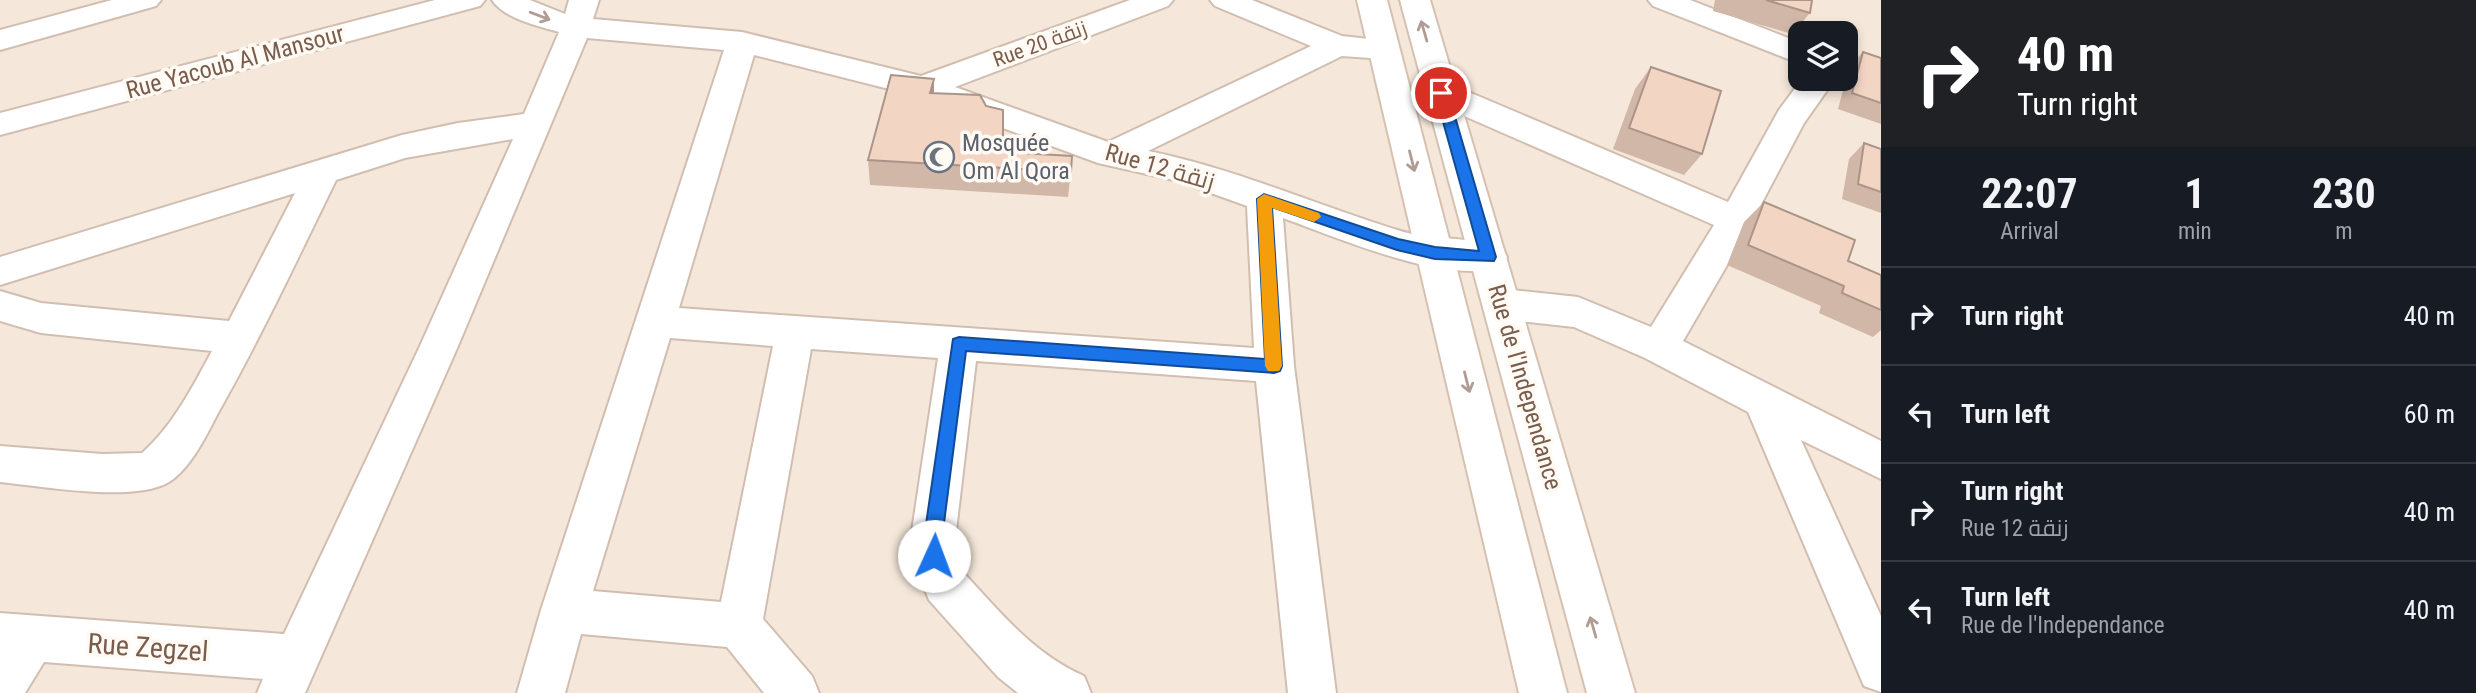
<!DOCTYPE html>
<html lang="en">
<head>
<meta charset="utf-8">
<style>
	body { margin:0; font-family:"Roboto Condensed",Cairo,sans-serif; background:#242831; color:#f1f3f6; height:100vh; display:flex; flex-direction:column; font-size:26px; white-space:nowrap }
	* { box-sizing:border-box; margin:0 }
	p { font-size:23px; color:#9ea1a6 }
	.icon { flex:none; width:38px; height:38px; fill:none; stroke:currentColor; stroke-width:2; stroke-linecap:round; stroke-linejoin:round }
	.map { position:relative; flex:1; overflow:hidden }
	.panel { display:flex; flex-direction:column; background:#171b24; width:595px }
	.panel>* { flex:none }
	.hud { background:#202124; color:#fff; overflow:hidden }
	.buttons { position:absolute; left:1788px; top:21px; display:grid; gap:14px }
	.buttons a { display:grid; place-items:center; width:70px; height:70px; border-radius:14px; background:#171b24; box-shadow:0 4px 10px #0003; font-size:35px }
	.pin { position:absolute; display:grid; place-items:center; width:60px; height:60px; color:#fff; margin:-30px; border:4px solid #fff; border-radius:50%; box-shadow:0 2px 7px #0007 }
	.me { position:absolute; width:77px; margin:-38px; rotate:2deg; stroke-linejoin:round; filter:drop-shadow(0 0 5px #0008) }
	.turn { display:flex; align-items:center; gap:24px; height:147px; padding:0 21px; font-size:32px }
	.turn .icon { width:91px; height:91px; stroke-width:2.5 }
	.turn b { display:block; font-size:49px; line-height:60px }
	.eta { display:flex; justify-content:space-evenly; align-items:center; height:119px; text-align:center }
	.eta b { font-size:42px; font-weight:700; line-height:49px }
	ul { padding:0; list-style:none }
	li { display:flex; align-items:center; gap:21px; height:98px; padding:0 21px; border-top:2px solid #363941 }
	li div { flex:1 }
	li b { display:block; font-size:26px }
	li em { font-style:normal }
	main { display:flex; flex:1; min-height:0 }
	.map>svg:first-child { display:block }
	.residential { fill:#f5e8da; fill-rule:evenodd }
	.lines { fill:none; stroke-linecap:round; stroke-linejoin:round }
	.minor-casing { stroke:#d1beb0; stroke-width:4 }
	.tertiary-casing { stroke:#d1beb0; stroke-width:4 }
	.secondary-casing { stroke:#d6c0b0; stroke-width:4 }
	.minor { fill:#fff; fill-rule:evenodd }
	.tertiary { fill:#fff; fill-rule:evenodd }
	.secondary { fill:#fff; fill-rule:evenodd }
	.wall { fill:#d1b7a8 }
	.shaded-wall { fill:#aa9588 }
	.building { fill:#f3d5c3; stroke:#aa9588; stroke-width:2 }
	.oneway { stroke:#af9d94 }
	.route { fill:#1a73e8; stroke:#114b97; stroke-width:2 }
	.slow { fill:#f59e0b }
	.labels { text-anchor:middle; stroke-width:7; stroke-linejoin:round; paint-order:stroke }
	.far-street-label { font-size:21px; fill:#7a5c4d; stroke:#fffaf3 }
	.street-label { font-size:24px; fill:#7a5c4d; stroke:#fffaf3 }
	.worship-label { font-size:24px; fill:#5b616d; stroke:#fffaf3; text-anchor:start }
	.near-street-label { font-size:28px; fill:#7a5c4d; stroke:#fffaf3 }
</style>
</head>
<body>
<main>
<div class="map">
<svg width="1881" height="693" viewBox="0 0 1881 693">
	<rect width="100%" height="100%" fill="#fdf6ec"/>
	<path class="residential" d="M0 0H1881V693H0ZM1801 33H1846V79H1801Z"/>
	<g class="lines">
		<g class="minor-casing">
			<g id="minor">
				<path d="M112 0H161L156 6 0 50V30Z"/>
				<path d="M492 0H530L565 14 569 0H599L593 19 742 32 921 76 1130 0H1173L1168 6 955 87 1108 142 1311 46 1215 6 1210 0H1252L1342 36 1395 42 1399 49 1395 56 1384 59 1342 56 1148 151C1233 168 1314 204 1397 230 1431 241 1468 236 1502 247L1507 257 1502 267C1445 285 1339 238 1283 218L1294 366 1336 693H1288L1256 381 976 361 956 531V556L962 571C999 611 1033 654 1084 676L1091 693H1018L998 677 929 600 912 556V531L938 358 811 349 763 619 812 676 819 693H764L727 647 581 634 565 693H517L541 610 724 50 587 38 458 346 305 693H257L263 679 44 662 25 693H0V613L284 634 420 346 513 139 405 158 336 180C298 258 261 337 218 413 206 436 191 468 169 482 134 503 41 486 0 482V446L102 454 142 453C173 426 193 386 212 351L41 333 0 321V291L41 303 229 321 295 193 0 285V257L402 135 458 123 524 114 559 32C538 26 505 19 492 0ZM754 55 913 95 1098 163 1178 181 1247 206 1254 348 679 308ZM670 338 773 346 721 602 593 591Z"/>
				<path d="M1648 0H1690L1801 43V64L1653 6Z"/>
				<path d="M1802 79H1835L1804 123 1748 229 1683 341 1881 441V479L1801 440 1881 616V692L1864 686 1748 412 1645 358 1574 327 1502 319 1489 315 1483 304 1489 293 1502 289 1578 297 1651 327 1714 225 1430 101 1425 93 1430 85 1441 82 1452 85 1728 202 1779 110Z"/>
			</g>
		</g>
		<g class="tertiary-casing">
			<path id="tertiary" d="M435 0H485L480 6 0 135V113Z"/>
		</g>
		<g class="secondary-casing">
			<g id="secondary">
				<path d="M1357 0H1387L1567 693H1519Z"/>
				<path d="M1400 0H1430L1635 693H1587Z"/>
			</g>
		</g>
		<use href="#minor" class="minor"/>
		<use href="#tertiary" class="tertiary"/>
		<use href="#secondary" class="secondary"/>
	</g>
	<g class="wall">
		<path d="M1715 0H1812L1810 13 1792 34 1713 11Z"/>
		<path d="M1863 52 1881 58V124L1838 109 1849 67Z"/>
		<path d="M1651 67 1702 154 1684 175 1613 149 1635 89Z"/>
		<path d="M934 79V93L1003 152 1071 172 1068 197 870 185 868 160Z"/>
		<path d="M1864 143 1881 149V213L1842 199 1849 159Z"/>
		<path d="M1764 202 1848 261 1881 275V330L1873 337 1819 313 1821 306 1727 265 1744 222Z"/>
	</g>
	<path class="shaded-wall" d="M934 79V105L930 93Z"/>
	<g class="building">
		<path d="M1766 0H1812L1810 13Z"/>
		<path d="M1863 52 1881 58V103L1852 93Z"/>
		<path d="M1651 67 1721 91 1702 154 1629 128Z"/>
		<path d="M891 75 934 79 930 93 980 95 986 106 1003 110V152L1072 156 1071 172 868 160Z"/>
		<path d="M1864 143 1881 149V192L1858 184Z"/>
		<path d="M1764 202 1855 240 1848 261 1881 275V310L1842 293 1844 286 1748 245Z"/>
	</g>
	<defs><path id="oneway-shaft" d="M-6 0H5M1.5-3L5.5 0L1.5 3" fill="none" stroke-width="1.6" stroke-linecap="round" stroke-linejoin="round" transform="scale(1.75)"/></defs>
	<g class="oneway">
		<use href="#oneway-shaft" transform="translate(540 16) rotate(21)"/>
		<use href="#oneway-shaft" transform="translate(1424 31) rotate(-106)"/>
		<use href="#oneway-shaft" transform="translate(1412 161) rotate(76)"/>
		<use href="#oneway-shaft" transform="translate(1467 382) rotate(76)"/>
		<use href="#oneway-shaft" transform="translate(1593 627) rotate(-106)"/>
	</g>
	<path class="route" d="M1441 89 1448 93 1496 257 1494 261 1435 259 1397 250 1272 207 1282 366 1280 371 1274 373 966 351 943 531V556L941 562 934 564 928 562 925 556V531L953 339 959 337 1265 359 1257 199 1264 194 1398 239 1435 247 1479 251 1435 93Z"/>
	<path class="slow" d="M1264 194 1319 213 1321 217 1314 222 1272 208 1282 366 1279 371H1268L1265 366 1257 199Z"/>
	<defs>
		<g id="mosque-ring" transform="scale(1.575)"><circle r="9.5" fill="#fffaf3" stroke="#6b7280" stroke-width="1.5"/><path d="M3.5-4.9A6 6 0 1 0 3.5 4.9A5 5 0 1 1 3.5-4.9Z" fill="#6b7280"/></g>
	</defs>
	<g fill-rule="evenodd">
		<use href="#mosque-ring" x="939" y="157"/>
	</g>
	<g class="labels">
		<g class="far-street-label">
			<text transform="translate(1040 44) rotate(-20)" y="7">Rue 20 زنقة</text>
		</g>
		<g class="street-label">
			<text transform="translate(235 62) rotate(-15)" y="8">Rue Yacoub Al Mansour</text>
			<text transform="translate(1160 167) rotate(16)" y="8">Rue 12 زنقة</text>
			<text transform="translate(1525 387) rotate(74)" y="8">Rue de l'Independance</text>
		</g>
		<g class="worship-label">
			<text x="962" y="151">Mosquée<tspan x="962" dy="28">Om Al Qora</tspan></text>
		</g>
		<g class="near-street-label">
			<text transform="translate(148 647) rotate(4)" y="10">Rue Zegzel</text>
		</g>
	</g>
</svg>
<div class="buttons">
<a><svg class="icon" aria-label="layers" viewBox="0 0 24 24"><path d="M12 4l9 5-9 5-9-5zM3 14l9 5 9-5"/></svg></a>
</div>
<div class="pin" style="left:1441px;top:93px;background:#d93025"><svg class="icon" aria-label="arrive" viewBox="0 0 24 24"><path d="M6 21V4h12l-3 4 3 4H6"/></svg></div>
<svg class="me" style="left:934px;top:556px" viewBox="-20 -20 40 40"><circle r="19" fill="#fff"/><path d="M0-13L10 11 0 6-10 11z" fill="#1a73e8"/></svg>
</div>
<section class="panel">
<div class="hud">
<div class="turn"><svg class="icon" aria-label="right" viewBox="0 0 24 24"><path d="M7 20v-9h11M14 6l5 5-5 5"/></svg><div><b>40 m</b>Turn right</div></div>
</div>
<div class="eta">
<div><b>22:07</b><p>Arrival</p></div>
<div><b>1</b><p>min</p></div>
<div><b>230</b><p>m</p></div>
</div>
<ul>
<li><svg class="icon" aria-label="right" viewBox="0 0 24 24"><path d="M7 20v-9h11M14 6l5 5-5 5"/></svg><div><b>Turn right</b></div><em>40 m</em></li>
<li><svg class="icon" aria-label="left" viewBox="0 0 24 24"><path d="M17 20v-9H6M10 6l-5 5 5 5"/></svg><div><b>Turn left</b></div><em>60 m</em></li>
<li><svg class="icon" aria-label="right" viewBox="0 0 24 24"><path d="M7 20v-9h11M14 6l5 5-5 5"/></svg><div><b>Turn right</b><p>Rue 12 زنقة</p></div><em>40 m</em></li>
<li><svg class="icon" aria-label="left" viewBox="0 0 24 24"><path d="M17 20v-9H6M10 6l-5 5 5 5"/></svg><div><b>Turn left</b><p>Rue de l'Independance</p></div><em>40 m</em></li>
</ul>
</section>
</main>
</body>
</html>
